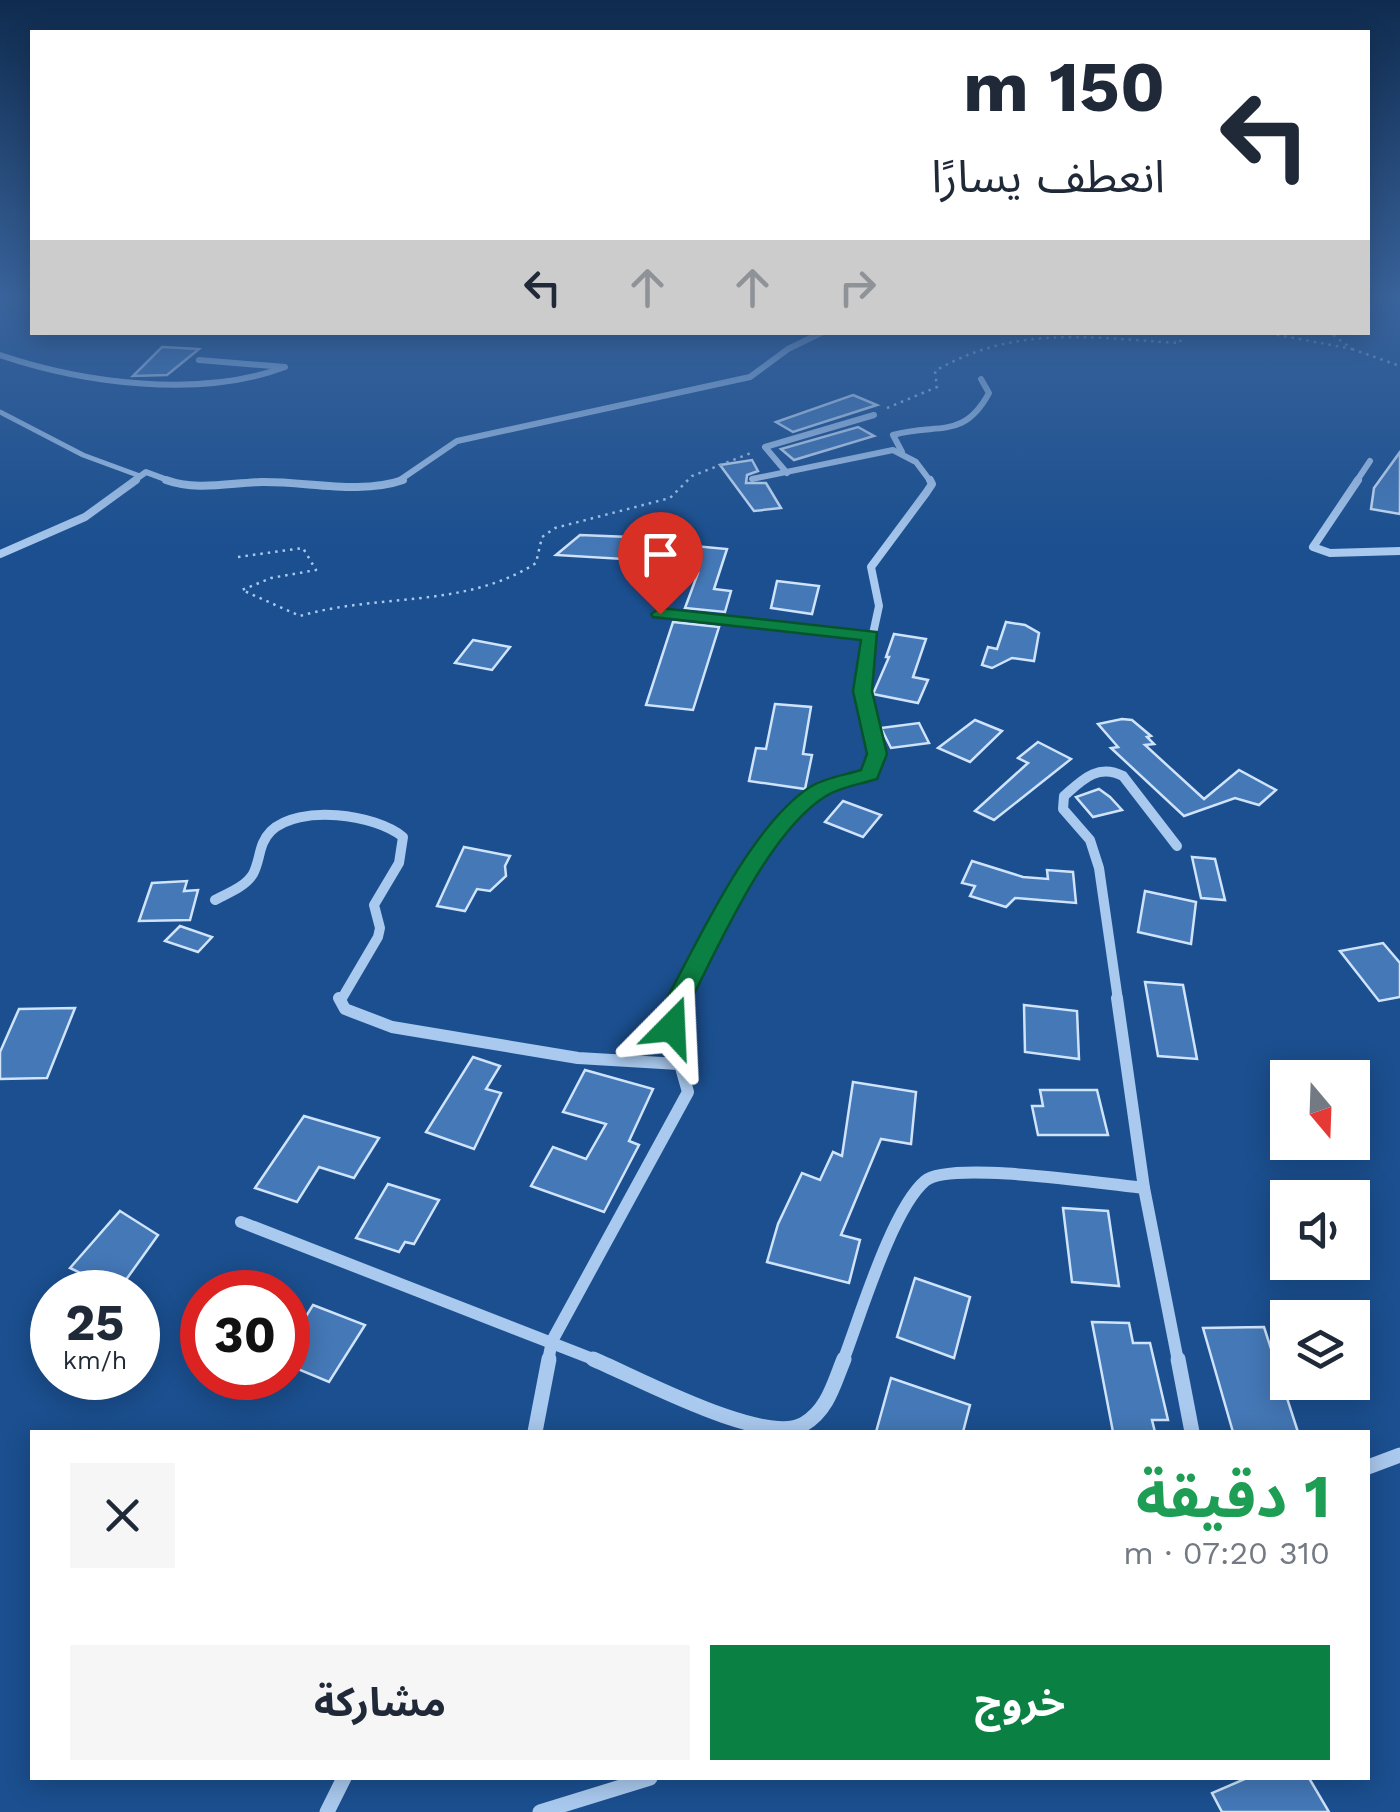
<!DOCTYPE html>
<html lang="ar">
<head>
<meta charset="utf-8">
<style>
	body { margin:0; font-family:"Work Sans","Noto Sans Arabic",sans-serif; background:#f6f6f7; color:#1f2937; direction:rtl; height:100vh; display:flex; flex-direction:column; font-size:38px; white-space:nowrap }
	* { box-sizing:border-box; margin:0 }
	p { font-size:32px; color:#747a83 }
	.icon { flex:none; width:55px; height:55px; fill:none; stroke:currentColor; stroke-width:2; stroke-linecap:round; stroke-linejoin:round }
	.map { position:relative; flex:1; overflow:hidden; direction:ltr }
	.side { position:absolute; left:30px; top:1430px; width:1340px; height:350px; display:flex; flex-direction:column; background:#fff; border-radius:0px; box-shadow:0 5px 25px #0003; direction:rtl }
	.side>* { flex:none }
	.top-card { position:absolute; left:30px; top:30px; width:1340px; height:305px; border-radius:0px; box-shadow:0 5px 25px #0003; direction:rtl; background:#fff; color:#1f2937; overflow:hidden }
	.needle { width:65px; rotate:161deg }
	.buttons { position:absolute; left:1270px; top:1060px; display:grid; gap:20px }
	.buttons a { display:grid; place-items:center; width:100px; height:100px; border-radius:0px; background:#fff; box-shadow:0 5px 25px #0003; font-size:50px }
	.speed { position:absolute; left:30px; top:1270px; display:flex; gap:20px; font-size:50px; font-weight:700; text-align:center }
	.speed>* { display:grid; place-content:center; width:130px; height:130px; border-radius:50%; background:#fff; box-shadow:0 5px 25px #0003; line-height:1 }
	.speed small { font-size:25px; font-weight:400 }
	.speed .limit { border:15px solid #d22; background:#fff; color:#111 }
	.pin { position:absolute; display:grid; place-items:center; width:85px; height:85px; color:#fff; margin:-102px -42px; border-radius:50% 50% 50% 0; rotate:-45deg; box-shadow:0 0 10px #0007 }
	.pin .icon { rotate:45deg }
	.me { position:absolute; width:110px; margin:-55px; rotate:21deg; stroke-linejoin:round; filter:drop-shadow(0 0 8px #0008) }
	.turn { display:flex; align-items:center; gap:35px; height:210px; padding:0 40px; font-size:45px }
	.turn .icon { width:130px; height:130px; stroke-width:2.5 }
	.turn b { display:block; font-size:70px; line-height:85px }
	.lanes { display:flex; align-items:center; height:95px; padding:0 40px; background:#0003; justify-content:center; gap:50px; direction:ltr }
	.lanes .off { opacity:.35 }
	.round { display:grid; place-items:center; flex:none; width:105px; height:105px; border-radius:0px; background:#f6f6f7 }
	.headline { display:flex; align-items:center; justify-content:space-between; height:170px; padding:0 40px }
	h1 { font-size:60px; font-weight:700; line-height:75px; color:#1e9e55 }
	.primary-button { display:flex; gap:20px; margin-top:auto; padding:20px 40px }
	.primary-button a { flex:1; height:115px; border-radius:0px; background:#0b8043; color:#fff; font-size:40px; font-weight:700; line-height:115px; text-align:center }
	.primary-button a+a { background:#f6f6f7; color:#1f2937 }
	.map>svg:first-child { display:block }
	.building { fill:#4478b7; stroke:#cfe3fa; stroke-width:2.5 }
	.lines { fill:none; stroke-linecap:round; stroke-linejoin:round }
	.path { stroke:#a9c9ee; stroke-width:2.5; stroke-dasharray:2.5 5; stroke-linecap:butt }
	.lane { stroke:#a9c9ee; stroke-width:5 }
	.street-far4 { stroke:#a9c9ee; stroke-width:6 }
	.street-far3 { stroke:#a9c9ee; stroke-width:8 }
	.street-far2 { stroke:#a9c9ee; stroke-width:10 }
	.street-far1 { stroke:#a9c9ee; stroke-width:12 }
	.street { stroke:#a9c9ee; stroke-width:15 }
	.route { fill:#0b8043; stroke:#07532c; stroke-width:2.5 }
</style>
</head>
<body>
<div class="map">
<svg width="1400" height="1812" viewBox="0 0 1400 1812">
	<rect width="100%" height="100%" fill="#1b4f8f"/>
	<g class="building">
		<path d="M162 347 199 349 167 375 133 376Z"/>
		<path d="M853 395 877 405 793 432 776 422Z"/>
		<path d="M858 427 874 436 794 460 781 449Z"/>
		<path d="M1400 452V514L1371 509 1374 488Z"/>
		<path d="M752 460 758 471 747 475 746 483H766L781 508 754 511 720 465Z"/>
		<path d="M580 535 629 537 623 559 556 555Z"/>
		<path d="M694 546 727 549 714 589 731 591 725 612 685 608 698 573 684 572Z"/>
		<path d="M777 581 819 586 812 614 771 608Z"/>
		<path d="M673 622 719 627 693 710 646 705Z"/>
		<path d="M1006 622 1025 625 1039 633 1034 661 1012 658 992 668 982 665 988 647 997 649Z"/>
		<path d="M894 634 926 639 913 677 928 680 918 703 873 694 889 657H886Z"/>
		<path d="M473 640 510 647 492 670 455 663Z"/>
		<path d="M775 704 811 707 803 754 812 755 805 789 749 781 756 748 766 749Z"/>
		<path d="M1122 719 1132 720 1151 736 1147 737 1154 744 1145 745 1204 799 1239 770 1276 790 1259 805 1235 798 1184 816 1111 748 1118 747 1098 724Z"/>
		<path d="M975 720 1002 731 970 762 938 748Z"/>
		<path d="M919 723 929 743 891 748 881 728Z"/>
		<path d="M1038 742 1071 759 994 820 975 811 1028 763 1018 758Z"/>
		<path d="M1099 789 1110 797 1122 810 1093 817 1076 797Z"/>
		<path d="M843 801 881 815 863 837 825 822Z"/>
		<path d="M464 847 510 856 505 866 506 876 490 891 477 889 465 911 437 906Z"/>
		<path d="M1192 857 1215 859 1225 900 1201 898Z"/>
		<path d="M972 861 1023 877 1048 879 1047 870 1073 872 1076 903 1015 898 1006 907 970 896 975 886 962 883Z"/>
		<path d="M187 881 184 891 198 890 190 920 139 921 152 883Z"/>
		<path d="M1145 891 1196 902 1191 944 1138 932Z"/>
		<path d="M180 926 212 937 198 952 165 941Z"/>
		<path d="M1383 943 1400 963V997L1379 1001 1340 951Z"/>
		<path d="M1145 982 1183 985 1197 1059 1158 1056Z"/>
		<path d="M1024 1005 1077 1011 1079 1059 1025 1052Z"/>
		<path d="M75 1008 47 1078 0 1079V1052L19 1009Z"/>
		<path d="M473 1057 500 1066 486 1089 501 1093 474 1149 426 1132Z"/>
		<path d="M585 1070 653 1089 629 1141 639 1145 604 1212 531 1186 553 1147 586 1159 606 1124 563 1112Z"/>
		<path d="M853 1082 916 1092 911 1144 881 1139 841 1235 860 1240 849 1283 767 1262 778 1224 802 1173 820 1180 833 1152 842 1156Z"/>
		<path d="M1040 1090H1097L1108 1135H1038L1032 1106H1043Z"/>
		<path d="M304 1116 379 1138 354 1178 319 1167 297 1202 255 1188Z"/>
		<path d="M388 1184 439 1200 414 1244 405 1242 399 1252 356 1238Z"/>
		<path d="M1063 1208 1108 1211 1119 1286 1072 1282Z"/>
		<path d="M120 1211 158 1235 118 1291 70 1268Z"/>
		<path d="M915 1278 970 1297 954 1358 897 1337Z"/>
		<path d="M313 1305 365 1325 329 1382 288 1365V1345Z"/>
		<path d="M1092 1322 1129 1323 1133 1343H1150L1168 1420H1152L1155 1432H1113Z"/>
		<path d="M1264 1327 1298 1432H1233L1203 1328Z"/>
		<path d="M891 1378 970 1405 963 1432H876Z"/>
		<path d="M1247 1778H1309L1329 1812H1222L1212 1793Z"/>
	</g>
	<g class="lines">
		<g class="path">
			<path d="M1262 332 1352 349 1329 332"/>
			<path d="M1352 349 1400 366"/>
			<path d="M887 408 937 387 935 371C1016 324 1091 338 1180 343L1182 332"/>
			<path d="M238 557 303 548 316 570 271 578 242 590 300 616C377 593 465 609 536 563L542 537 555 528 670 498 692 476 751 453"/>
		</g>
		<path class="lane" d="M0 412 83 455 140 476"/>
		<g class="street-far4">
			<path d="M0 355C83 383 200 399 285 367L199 360"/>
			<path d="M902 452 893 435C937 422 963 441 989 393L981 379"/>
			<path d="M787 473 765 447 874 415"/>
			<path d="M752 479 893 450 916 462 931 482"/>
			<path d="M132 482 146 472 173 482"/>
			<path d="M397 482 457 441 750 377 788 349 823 332"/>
			<path d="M1356 482 1370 461"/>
		</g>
		<g class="street-far3">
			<path d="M166 480C196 491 229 483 261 482 306 481 360 495 403 480"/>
			<path d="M1358 480 1313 547 1330 553 1400 551"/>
			<path d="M0 554 85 517 136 480"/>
			<path d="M660 613 871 636"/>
			<path d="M866 712 863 680 879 606 871 567 926 493 932 484 930 480"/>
		</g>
		<g class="street-far2">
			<path d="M215 900C228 893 245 887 253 874 261 859 258 844 271 831 299 804 375 814 403 837L399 863 374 905 380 928 378 937 341 1000"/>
			<path d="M680 1000C705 940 765 827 819 791 834 781 854 781 870 774L875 754 865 710"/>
			<path d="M1118 1000 1099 868 1090 840 1063 809 1064 796C1082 780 1098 763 1123 776L1177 846"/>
		</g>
		<g class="street-far1">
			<path d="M339 998 345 1009 392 1027 578 1058 679 1064"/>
			<path d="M1117 998 1144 1188 1178 1361"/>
			<path d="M241 1222 598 1361"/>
			<path d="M548 1361 552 1341 688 1092 672 1036 681 998"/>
			<path d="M843 1361C860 1317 892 1209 925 1181 949 1160 1105 1184 1144 1188"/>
		</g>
		<g class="street">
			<path d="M593 1359C636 1377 765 1447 804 1424 828 1410 834 1383 844 1359"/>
			<path d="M1178 1359 1192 1432"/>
			<path d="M535 1432 549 1359"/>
			<path d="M1368 1467 1400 1455"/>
			<path d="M327 1812 344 1778"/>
			<path d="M540 1812 650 1778"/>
		</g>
	</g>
	<linearGradient id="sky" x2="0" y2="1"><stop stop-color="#0f2b4f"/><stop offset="0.54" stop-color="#39639b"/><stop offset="1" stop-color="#39639b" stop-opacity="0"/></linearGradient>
	<rect width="1400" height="551" fill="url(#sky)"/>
	<path class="route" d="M660 608 877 632 872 691 887 754 877 779C861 784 840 787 826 796 769 831 719 945 689 1004L680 1034H663L659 1027 664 1004C698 941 750 826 810 787 824 778 845 775 861 770L867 754 853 691 861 640 653 617 651 614Z"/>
</svg>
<div class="buttons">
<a><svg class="needle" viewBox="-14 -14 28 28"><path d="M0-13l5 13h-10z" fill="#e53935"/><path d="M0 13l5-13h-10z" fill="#747a83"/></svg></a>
<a><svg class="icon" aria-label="sound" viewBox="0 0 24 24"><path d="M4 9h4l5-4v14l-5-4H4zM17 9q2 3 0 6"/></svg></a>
<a><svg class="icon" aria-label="layers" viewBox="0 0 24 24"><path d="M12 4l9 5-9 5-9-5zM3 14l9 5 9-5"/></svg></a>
</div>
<div class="speed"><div>25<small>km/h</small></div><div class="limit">30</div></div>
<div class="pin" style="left:660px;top:614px;background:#d93025"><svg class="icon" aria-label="arrive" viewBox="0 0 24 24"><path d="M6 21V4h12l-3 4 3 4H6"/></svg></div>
<svg class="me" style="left:672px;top:1027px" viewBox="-20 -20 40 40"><path d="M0-17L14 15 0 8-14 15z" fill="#0b8043" stroke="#fff" stroke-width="4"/></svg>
<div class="top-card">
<div class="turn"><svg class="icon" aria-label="left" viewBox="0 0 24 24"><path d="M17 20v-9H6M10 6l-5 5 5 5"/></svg><div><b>150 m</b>انعطف يسارًا</div></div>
<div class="lanes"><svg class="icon" aria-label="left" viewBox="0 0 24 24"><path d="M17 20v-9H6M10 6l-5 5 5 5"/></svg><svg class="icon off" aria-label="ahead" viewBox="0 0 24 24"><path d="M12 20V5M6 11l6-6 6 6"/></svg><svg class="icon off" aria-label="ahead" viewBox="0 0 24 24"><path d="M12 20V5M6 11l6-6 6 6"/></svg><svg class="icon off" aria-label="right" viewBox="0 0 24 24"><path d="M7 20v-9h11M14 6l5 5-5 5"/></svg></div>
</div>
<section class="side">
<div class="headline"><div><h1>1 دقيقة</h1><p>310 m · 07:20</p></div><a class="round"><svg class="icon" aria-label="close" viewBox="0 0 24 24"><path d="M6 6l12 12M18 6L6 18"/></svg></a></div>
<div class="primary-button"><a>خروج</a><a>مشاركة</a></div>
</section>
</div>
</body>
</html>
